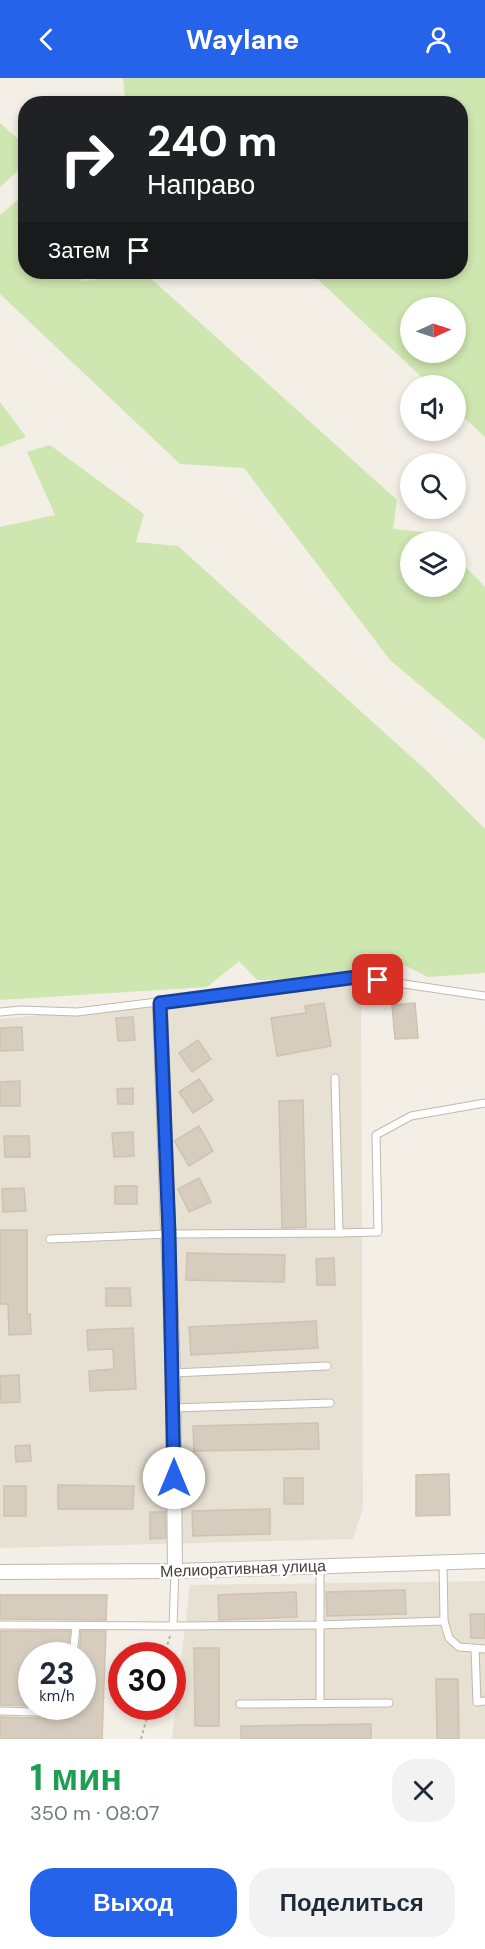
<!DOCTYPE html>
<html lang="ru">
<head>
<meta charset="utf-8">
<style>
	body { margin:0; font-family:"DM Sans",sans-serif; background:#f2f2f3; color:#1f2937; height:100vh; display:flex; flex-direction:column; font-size:22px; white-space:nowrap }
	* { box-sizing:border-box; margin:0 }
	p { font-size:20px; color:#747a83 }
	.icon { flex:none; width:33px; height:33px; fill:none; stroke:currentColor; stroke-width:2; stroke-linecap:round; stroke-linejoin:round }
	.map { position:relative; height:1661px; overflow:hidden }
	.panel { display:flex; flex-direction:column; background:#fff; flex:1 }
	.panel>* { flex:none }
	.banner { position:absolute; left:18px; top:18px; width:450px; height:183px; border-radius:24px; box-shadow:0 3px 9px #0003; background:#202124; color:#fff; overflow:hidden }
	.needle { width:39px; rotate:87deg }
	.controls { position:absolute; left:400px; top:219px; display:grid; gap:12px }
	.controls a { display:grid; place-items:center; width:66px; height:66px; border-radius:50%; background:#fff; box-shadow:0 3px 9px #0003; font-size:30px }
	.speed { position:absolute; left:18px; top:1564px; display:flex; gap:12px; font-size:30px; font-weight:700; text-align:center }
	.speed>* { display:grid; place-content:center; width:78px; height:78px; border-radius:50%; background:#fff; box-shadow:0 3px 9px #0003; line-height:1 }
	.speed small { font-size:15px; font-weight:400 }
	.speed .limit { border:9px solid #d22; background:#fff; color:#111 }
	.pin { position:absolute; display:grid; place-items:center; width:51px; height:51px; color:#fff; margin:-26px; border-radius:12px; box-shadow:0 3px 9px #0006 }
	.me { position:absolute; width:66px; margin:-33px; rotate:0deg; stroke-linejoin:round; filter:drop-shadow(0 0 4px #0008) }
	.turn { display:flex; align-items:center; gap:21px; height:126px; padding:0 30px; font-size:27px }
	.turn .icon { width:78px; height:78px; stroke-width:2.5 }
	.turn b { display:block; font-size:42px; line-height:51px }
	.then { display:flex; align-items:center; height:57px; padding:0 30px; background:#0003; gap:12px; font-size:22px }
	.round { display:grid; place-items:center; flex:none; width:63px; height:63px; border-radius:24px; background:#f2f2f3 }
	.headline { display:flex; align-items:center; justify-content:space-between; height:102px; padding:0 30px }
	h1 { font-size:36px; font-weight:700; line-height:45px; color:#1e9e55 }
	.action { display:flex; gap:12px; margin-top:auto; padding:12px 30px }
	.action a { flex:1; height:69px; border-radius:24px; background:#2563eb; color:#fff; font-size:24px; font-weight:700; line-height:69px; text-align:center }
	.action a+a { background:#f2f2f3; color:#1f2937 }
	header { display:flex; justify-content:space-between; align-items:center; height:78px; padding:0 30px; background:#2563eb; color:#fff; font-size:27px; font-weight:700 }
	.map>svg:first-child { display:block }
	.residential { fill:#e7e1d4 }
	.green { fill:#cee6b0; fill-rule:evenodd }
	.building { fill:#d7cdbf; stroke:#cfc2af; stroke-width:1.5 }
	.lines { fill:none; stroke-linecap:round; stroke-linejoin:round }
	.lane-casing { stroke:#c1b9ac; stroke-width:9 }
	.street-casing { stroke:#c1b9ac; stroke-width:16 }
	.path { stroke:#bfb29a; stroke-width:2; stroke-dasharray:3 3; stroke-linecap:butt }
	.lane { stroke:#fff; stroke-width:7 }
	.street { stroke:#fff; stroke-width:14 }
	.route-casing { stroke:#184099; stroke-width:15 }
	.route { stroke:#2563eb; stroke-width:10 }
	.labels { text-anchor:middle; stroke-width:5; stroke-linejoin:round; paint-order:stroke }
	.street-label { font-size:16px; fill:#453f36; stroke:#fff }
</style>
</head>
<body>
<header><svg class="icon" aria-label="back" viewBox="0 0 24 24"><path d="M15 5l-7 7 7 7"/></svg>Waylane<svg class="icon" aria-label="person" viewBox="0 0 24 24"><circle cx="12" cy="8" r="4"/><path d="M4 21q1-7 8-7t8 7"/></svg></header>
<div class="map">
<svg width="485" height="1661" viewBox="0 0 485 1661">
	<rect width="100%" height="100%" fill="#f3efe6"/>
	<g class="residential">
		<path d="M361 906 363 1430 353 1461 0 1470V941Z"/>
		<path d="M485 1503V1661H172L190 1507Z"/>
	</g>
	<g class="green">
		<path d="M123 0H485V359L456 332V308L430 307 310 194H460V26L131 25 125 20ZM411 230H456V274H411Z"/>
		<path d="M0 45 26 68 25 86 0 109Z"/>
		<path d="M25 116 26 194H84L81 203 146 196 397 422 393 451 433 455 441 463 411 464V508H456V479L485 509V662L390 582 244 390 180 386 0 216V137Z"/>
		<path d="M0 324 26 359 0 369Z"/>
		<path d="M50 367 144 436 136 464 178 468 428 694 485 751V895L428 899 393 881 331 901 257 902 239 883 207 909 0 922V449L55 437 27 374Z"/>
	</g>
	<g class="building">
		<path d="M324 925 331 968 277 978 271 940 306 935 305 928Z"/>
		<path d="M415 925 418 960 395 961 392 927Z"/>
		<path d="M133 939 135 962 118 963 116 940Z"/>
		<path d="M22 949 23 972 0 973V950Z"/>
		<path d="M198 962 211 981 192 994 179 975Z"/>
		<path d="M199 1001 213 1022 193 1035 179 1014Z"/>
		<path d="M20 1003V1028H0V1004Z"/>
		<path d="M133 1010V1026H118L117 1011Z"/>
		<path d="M303 1022 306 1149 282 1150 279 1023Z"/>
		<path d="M199 1048 213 1073 189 1088 174 1063Z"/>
		<path d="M133 1054 134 1078 114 1079 112 1055Z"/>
		<path d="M4 1058H29L30 1079H5Z"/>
		<path d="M199 1100 211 1124 189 1134 178 1111Z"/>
		<rect x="115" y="1108" width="22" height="18"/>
		<path d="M24 1110 26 1133 3 1134 2 1111Z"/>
		<path d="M0 1152H27V1236H30L31 1256 9 1257 8 1226H0Z"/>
		<path d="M187 1175 285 1177 284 1204 186 1202Z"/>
		<path d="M334 1180 335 1207H317L316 1181Z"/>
		<path d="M106 1210H130L131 1228H106Z"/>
		<path d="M316 1243 318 1270 191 1277 189 1249Z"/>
		<path d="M133 1250 136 1311 90 1313 89 1293 114 1291 113 1271 88 1272 87 1252Z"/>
		<path d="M19 1297 20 1324 1 1325 0 1298Z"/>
		<path d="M318 1345 319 1371 194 1373 193 1348Z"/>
		<path d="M30 1367 31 1383 16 1384 15 1368Z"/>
		<path d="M449 1396 450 1437 416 1438V1397Z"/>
		<rect x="284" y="1400" width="19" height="26"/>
		<path d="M58 1407 134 1408 133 1431H58Z"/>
		<rect x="4" y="1408" width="22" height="30"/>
		<path d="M270 1431V1456L193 1458 192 1433Z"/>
		<path d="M150 1434H165L166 1460 150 1461Z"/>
		<path d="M405 1512 406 1536 327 1538 326 1514Z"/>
		<path d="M296 1514 297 1539 219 1542 218 1517Z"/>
		<path d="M0 1517H107L106 1542 0 1541Z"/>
		<path d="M470 1536H485V1560H471Z"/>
		<path d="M0 1553H70L67 1578H32V1628L0 1627Z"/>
		<path d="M81 1553H106L102 1661H0V1639L69 1641 74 1637 75 1629H82V1578H79Z"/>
		<path d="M194 1570H219V1648H195Z"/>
		<path d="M436 1601H458L459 1661H437Z"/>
		<path d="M371 1646V1661H241V1648Z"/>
	</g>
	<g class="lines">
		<g class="lane-casing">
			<g id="lane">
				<path d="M0 934 21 932 77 934 357 899 485 918"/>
				<path d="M339 1155 378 1154 376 1057 411 1038 485 1025"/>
				<path d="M50 1161 169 1156 339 1155 335 1000"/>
				<path d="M173 1295 327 1288"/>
				<path d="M174 1330 330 1325"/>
				<path d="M443 1484 444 1543 449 1560 459 1569 485 1571"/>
				<path d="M0 1547 173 1548 175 1493"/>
				<path d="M173 1548 320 1547 444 1543"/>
				<path d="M475 1571 477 1624 485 1623"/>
				<path d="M73 1578 76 1548"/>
				<path d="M320 1625V1488"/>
				<path d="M240 1626 389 1625"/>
				<path d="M0 1633 69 1635V1629"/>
			</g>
		</g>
		<g class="street-casing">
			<g id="street">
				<path d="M160 925 173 1295 175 1493"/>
				<path d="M0 1494 175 1493 485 1483"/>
			</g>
		</g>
		<g class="path">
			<path d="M164 1578 170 1558"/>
			<path d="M141 1661 150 1629"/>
		</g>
		<use href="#lane" class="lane"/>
		<use href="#street" class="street"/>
	</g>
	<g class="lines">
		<g class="route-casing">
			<path id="route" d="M174 1400 169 1156 160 925 357 899 378 902"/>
		</g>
		<use href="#route" class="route"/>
	</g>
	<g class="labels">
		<g class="street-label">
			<text transform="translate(243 1490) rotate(-2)" y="6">Мелиоративная улица</text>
		</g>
	</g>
</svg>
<div class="controls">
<a><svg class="needle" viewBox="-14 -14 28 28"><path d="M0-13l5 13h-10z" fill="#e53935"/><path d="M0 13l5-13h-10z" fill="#747a83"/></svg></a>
<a><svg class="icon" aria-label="sound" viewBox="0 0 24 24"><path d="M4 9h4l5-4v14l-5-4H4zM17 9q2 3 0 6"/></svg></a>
<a><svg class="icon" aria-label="search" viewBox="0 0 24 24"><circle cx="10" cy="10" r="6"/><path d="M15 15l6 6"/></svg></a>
<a><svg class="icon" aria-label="layers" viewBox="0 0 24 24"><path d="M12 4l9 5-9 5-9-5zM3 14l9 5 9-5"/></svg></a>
</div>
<div class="speed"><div>23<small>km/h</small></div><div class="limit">30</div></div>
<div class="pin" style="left:378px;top:902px;background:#d93025"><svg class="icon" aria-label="arrive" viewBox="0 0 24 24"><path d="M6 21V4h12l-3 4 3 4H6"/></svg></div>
<svg class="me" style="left:174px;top:1400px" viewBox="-20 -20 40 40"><circle r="19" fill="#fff"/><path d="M0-13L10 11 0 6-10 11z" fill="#2563eb"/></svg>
<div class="banner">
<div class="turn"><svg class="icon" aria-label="right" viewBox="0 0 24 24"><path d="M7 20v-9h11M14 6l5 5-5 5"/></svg><div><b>240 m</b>Направо</div></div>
<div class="then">Затем<svg class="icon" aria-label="arrive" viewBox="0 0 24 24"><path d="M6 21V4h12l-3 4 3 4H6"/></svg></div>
</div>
</div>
<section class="panel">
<div class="headline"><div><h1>1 мин</h1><p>350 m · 08:07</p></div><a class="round"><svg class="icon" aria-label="close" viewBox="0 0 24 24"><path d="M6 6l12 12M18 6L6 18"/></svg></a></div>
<div class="action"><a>Выход</a><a>Поделиться</a></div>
</section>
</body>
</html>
